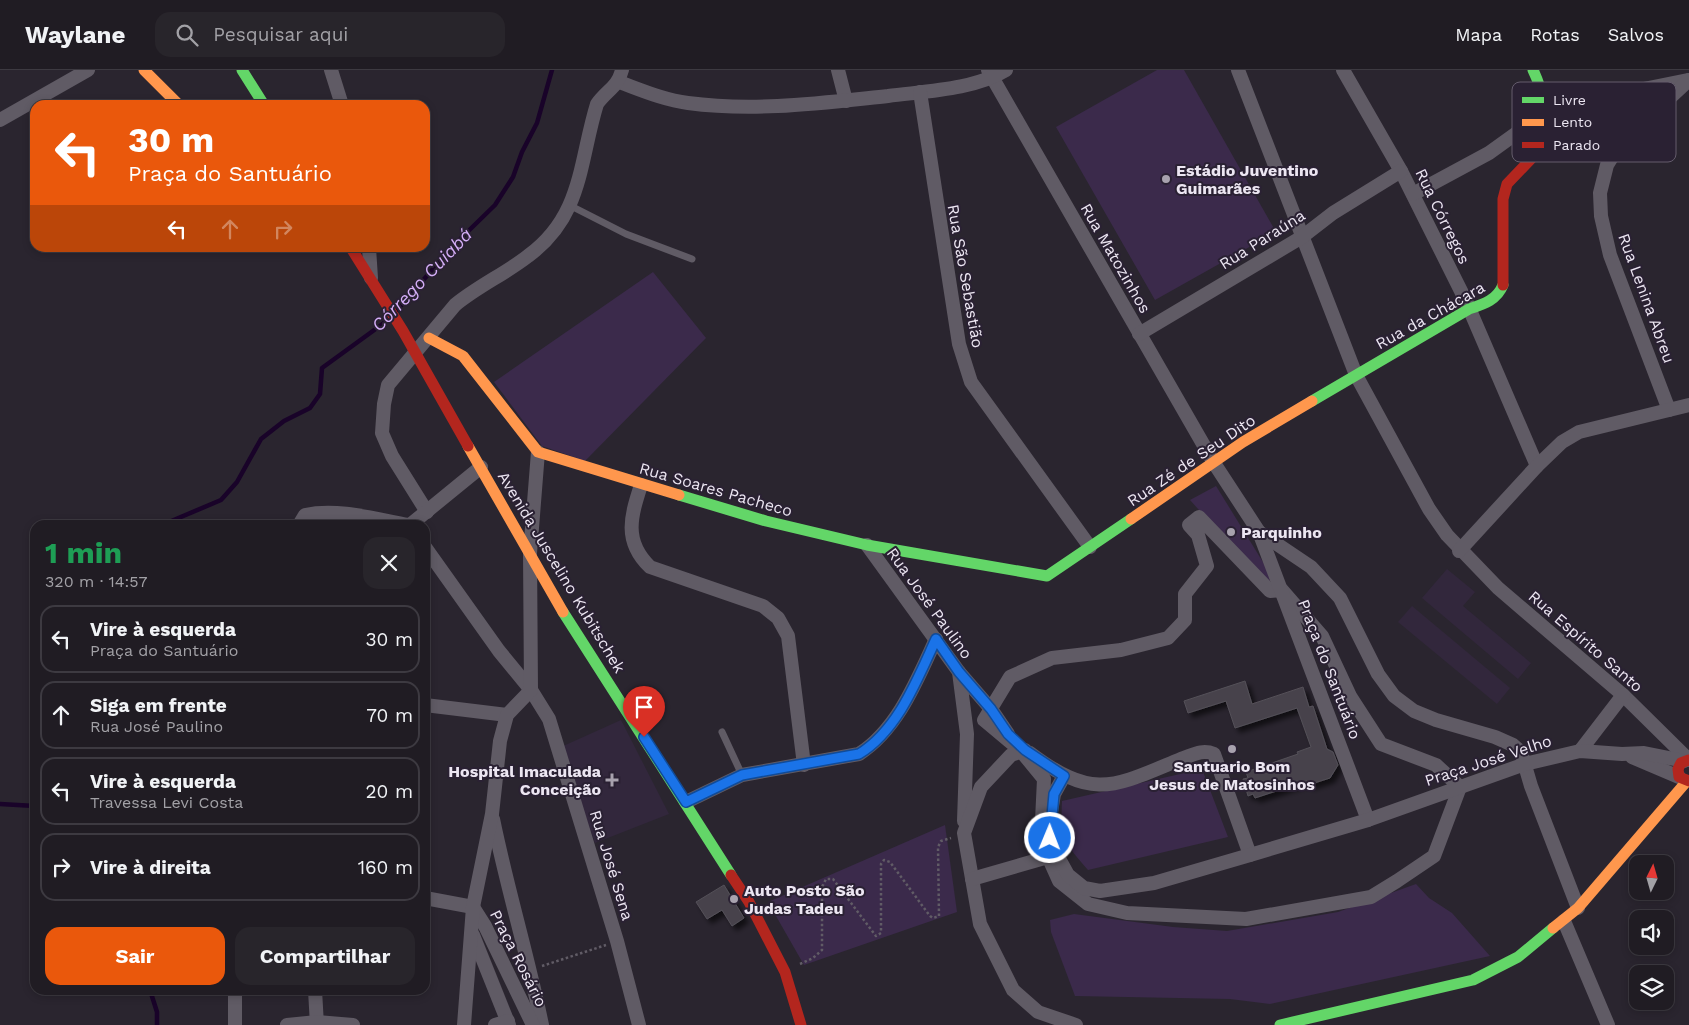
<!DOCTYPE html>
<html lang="pt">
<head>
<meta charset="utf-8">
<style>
	body { margin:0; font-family:"Work Sans",sans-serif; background:#28252b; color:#f1f3f6; height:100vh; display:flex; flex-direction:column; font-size:19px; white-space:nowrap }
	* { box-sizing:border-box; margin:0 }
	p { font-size:16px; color:#a2a1a6 }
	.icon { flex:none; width:28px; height:28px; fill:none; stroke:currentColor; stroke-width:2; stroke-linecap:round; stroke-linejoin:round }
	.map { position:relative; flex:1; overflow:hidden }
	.drawer { position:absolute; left:30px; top:450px; width:400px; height:475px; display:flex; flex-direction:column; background:#201c23; border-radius:15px; box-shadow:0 2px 8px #0003,0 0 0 1px #3d3a41 }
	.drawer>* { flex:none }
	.hud { position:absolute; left:30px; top:30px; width:400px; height:152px; border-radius:15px; box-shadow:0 2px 8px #0003,0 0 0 1px #3d3a41; background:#ea580c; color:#fff; overflow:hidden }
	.needle { width:32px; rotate:5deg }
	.controls { position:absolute; left:1629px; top:785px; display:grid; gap:10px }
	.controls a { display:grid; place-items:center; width:45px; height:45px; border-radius:10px; background:#201c23; box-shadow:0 2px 8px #0003,0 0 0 1px #3d3a41; font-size:25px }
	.pin { position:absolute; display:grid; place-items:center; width:42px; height:42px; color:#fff; margin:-51px -21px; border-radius:50% 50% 50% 0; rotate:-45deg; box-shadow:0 0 5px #0007 }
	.pin .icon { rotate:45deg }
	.me { position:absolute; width:55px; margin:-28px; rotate:1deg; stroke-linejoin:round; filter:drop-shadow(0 0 4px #0008) }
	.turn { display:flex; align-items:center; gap:18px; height:105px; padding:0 15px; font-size:22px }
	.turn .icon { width:65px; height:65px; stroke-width:2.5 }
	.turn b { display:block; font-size:35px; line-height:42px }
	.lanes { display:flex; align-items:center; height:48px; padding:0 15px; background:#0003; justify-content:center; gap:25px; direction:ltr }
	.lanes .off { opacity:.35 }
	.round { display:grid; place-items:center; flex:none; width:52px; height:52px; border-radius:15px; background:#28252b }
	.summary { display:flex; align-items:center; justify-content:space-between; height:85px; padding:0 15px }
	h1 { font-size:30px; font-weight:700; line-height:38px; color:#1e9e55 }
	.cta { display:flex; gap:10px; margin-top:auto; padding:10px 15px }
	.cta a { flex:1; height:58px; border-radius:15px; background:#ea580c; color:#fff; font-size:20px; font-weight:700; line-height:58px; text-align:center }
	.cta a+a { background:#28252b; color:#f1f3f6 }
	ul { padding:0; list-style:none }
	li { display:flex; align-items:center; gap:15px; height:68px; margin:0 10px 8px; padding:0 5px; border:2px solid #3d3a41; border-radius:15px }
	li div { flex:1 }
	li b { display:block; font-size:19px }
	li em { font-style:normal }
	header { display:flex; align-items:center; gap:30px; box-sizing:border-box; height:70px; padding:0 25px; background:#201c23; border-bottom:1px solid #3d3a41 }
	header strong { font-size:24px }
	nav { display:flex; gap:28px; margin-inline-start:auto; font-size:18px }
	.search { width:350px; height:45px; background:#28252b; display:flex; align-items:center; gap:12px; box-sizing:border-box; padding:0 18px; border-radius:15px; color:#a2a1a6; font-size:19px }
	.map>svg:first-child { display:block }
	.built { fill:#32273c }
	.green { fill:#3b2a4b }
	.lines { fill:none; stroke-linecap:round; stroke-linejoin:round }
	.stream { stroke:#190329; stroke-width:4.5 }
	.building { fill:#47434c; stroke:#545058; filter:url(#shadow) }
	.path { stroke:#615c66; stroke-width:2.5; stroke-dasharray:2.5 2.5; stroke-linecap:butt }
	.lane { stroke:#605b65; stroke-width:7 }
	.street { stroke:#605b65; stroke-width:14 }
	.fast { stroke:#63d668; stroke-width:11 }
	.slow { stroke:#ff974d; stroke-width:11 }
	.jam { stroke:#b3261e; stroke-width:11 }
	.route-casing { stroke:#114b97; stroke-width:12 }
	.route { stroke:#1a73e8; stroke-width:9 }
	.poi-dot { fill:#a8a2ae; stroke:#2a2133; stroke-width:2 }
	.labels { text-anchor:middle; stroke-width:4; stroke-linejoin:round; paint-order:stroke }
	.poi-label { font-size:16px; font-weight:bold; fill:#ece6f2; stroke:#2a2133; text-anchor:start }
	.street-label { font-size:16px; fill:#ece6f2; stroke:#2a2133 }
	.water-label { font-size:18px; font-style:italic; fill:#d5aff8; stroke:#2a2133 }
	.key { fill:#2a2133; stroke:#645c6c; stroke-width:1 }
	.key-label { font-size:14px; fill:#ece6f2 }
</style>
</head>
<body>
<header>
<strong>Waylane</strong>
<div class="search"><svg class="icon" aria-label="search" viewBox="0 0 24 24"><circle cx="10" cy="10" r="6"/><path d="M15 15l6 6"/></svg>Pesquisar aqui</div>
<nav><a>Mapa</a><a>Rotas</a><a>Salvos</a></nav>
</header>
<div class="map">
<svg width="1689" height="955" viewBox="0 0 1689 955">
	<defs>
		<filter id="shadow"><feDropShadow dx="4.5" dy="4.5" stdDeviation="2.5" flood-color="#0009"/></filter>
	</defs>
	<rect width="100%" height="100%" fill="#2a252f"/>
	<g class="built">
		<path d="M1447 499 1475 522 1463 536 1531 593 1518 609 1422 528Z"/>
		<path d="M1412 536 1510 618 1497 634 1398 552Z"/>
		<path d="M621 650 669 744 595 773 561 677Z"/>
	</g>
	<g class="green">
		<path d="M1157 0H1184L1276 162 1155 230 1056 57Z"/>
		<path d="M653 202 706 268 585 391 542 376 494 312Z"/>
		<path d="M1216 416 1266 497 1270 511 1262 510 1190 430Z"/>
		<path d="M1202 699 1228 767 1088 800C1064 772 1060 769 1062 731Z"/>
		<path d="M945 755 957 842 804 895 768 832Z"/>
		<path d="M1416 814 1429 828 1452 843 1490 886 1270 934 1230 929 1075 926 1051 862 1050 850 1074 844 1173 857 1227 861 1338 842Z"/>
	</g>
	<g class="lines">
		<g class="stream">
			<path d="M397 240 454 175 495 135 513 107 522 82 537 53 552 0"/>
			<path d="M162 455 221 430 237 412 261 369 284 351 310 338 320 324 322 298 388 250"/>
			<path d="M0 734 35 736"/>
			<path d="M150 920 157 942V955"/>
		</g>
	</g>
	<g class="building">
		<path d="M1245 611 1252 634 1303 617 1309 637 1313 636 1327 679 1333 682 1338 695 1330 708 1308 715 1307 711 1255 728 1253 724 1248 726 1243 709 1248 708 1246 702 1298 684 1297 682 1311 677 1297 638 1235 658 1226 631 1188 643 1184 631Z"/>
		<path d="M724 815 744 848 732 856 722 840 707 849 696 832Z"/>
	</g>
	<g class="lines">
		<g class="path">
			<path d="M800 894 813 888 822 880V817L826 809H833L876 866 881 863V794L884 790 890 792 930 846 933 848 939 846 938 777 941 771 951 768"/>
			<path d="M542 896 606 875"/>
		</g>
		<g class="lane">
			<path d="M571 136 626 164 692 189"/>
			<path d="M722 662 742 705"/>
		</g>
		<g class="street">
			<path d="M331 0 342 35"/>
			<path d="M838 0 846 31"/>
			<path d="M988 0 1214 393 1259 462 1311 497 1340 528 1378 604 1394 626 1414 641 1436 650 1495 667 1513 675 1521 682 1531 716 1578 838"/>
			<path d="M1238 0 1356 305 1429 439 1447 465 1498 518 1623 625 1689 690"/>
			<path d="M1343 0 1401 101 1466 231 1537 396"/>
			<path d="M619 12C641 20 664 30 688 33 755 42 821 33 888 26 926 21 973 20 1006 0"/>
			<path d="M920 22 959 274 971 312 1090 477"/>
			<path d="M0 50 88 0"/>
			<path d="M1413 124 1489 83 1546 42 1569 34 1688 10"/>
			<path d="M369 178 371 208"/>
			<path d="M1139 264 1302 167 1333 143 1401 101"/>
			<path d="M1669 340 1610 185 1601 146 1600 123 1607 95 1620 74 1689 10"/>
			<path d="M641 415C631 446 623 471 650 497L763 536 778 548 788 566 804 695"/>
			<path d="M427 442 392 386 382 363 384 334 388 315 455 235C478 216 505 204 528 186 583 146 579 92 597 34 607 20 618 17 622 0"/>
			<path d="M1199 447 1270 521 1282 520 1322 566 1350 626 1381 674 1436 695 1460 717 1434 786 1397 811 1371 827 1246 849 1127 843 1088 834 1059 811 1041 771 1044 709 1021 681 984 650 1010 607 1052 588 1121 580 1168 568 1185 550V524L1207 496 1198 465 1189 455Z"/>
			<path d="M299 455 305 445C338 438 375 449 408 455"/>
			<path d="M410 455 481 397"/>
			<path d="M1259 462 1368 750"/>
			<path d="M867 475 959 602 967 664 964 751"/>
			<path d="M425 477 499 581 531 620 549 649 617 871 639 955"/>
			<path d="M1459 481 1537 396 1562 372 1579 362 1689 335"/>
			<path d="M959 602 991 639 1008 664"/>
			<path d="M425 635 507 645"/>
			<path d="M1025 680 1011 685 981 717 964 763 980 854 1013 920 1038 942 1076 955"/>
			<path d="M1580 681 1623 625"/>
			<path d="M1030 683C1094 731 1113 717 1181 689 1193 685 1202 679 1214 684L1250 785"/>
			<path d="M1632 687 1679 707"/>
			<path d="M686 732 742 705 859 684C898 659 917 610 936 569"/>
			<path d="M1050 748 1054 724 1064 706"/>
			<path d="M493 749C507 818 528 886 542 955"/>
			<path d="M1056 783 1068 805 1084 818 1100 821 1154 813 1250 785 1368 750 1525 694 1580 681 1622 684 1644 683 1684 691"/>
			<path d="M972 809 1055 785"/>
			<path d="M425 828 473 837 485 856 533 955"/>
			<path d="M1564 851 1608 955"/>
			<path d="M473 865 509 955"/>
			<path d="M235 920V955"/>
			<path d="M315 920 317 955"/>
			<path d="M287 955 317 952 353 955"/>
			<path d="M464 955 473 837 492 744 500 671 507 645 531 620 530 483 538 382"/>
			<path d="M495 955 508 951"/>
		</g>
		<g class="fast">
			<path d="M242 0 264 35"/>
			<path d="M1533 0C1543 20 1546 41 1553 62L1549 70"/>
			<path d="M1312 331 1469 239C1484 234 1497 230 1503 215"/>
			<path d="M679 425 766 451 867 475 1047 506 1131 449"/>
			<path d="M563 542 731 805"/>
			<path d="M1280 955 1473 910 1518 887 1553 858"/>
		</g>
		<g class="slow">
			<path d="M144 0 179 35"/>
			<path d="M429 268 463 286 538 382 679 425"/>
			<path d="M468 376 563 542"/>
			<path d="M1131 449 1243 372 1312 331"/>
			<path d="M1553 858 1578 838 1687 711"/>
		</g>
		<g class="jam">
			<path d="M351 178 403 261 468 376"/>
			<path d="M1503 215V129L1507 114 1549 70"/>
			<path d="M1689 690 1681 693 1678 699 1679 707 1689 711"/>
			<path d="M731 805 749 832 785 902 801 955"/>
		</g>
	</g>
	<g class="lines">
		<g class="route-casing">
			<path id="route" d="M644 667 686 732 742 705 859 684C898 660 917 610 936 569L959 602 991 639 1008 664 1025 680 1064 706 1054 724 1050 768"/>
		</g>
		<use href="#route" class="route"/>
	</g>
	<g class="poi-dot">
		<circle cx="1166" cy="109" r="5"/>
		<circle cx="1231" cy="462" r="5"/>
		<circle cx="1232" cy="679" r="5"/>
		<path d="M609.5 702.5h5v5h5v5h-5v5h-5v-5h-5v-5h5z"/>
		<circle cx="734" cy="829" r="5"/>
	</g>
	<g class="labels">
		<g class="poi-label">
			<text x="1176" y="106">Estádio Juventino<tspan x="1176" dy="18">Guimarães</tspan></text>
			<text x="1241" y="468">Parquinho</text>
			<text x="1232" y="702" text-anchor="middle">Santuario Bom<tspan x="1232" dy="18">Jesus de Matosinhos</tspan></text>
			<text x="601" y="707" text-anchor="end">Hospital Imaculada<tspan x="601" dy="18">Conceição</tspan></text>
			<text x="744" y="826">Auto Posto São<tspan x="744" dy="18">Judas Tadeu</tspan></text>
		</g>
		<g class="street-label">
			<text transform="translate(1443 146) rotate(64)" y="6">Rua Córregos</text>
			<text transform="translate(1262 169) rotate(-32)" y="6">Rua Paraúna</text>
			<text transform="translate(1116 188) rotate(60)" y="6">Rua Matozinhos</text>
			<text transform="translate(966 206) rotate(80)" y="6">Rua São Sebastião</text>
			<text transform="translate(1647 228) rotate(70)" y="6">Rua Lenina Abreu</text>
			<text transform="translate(1430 245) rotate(-29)" y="6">Rua da Chácara</text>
			<text transform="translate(1191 390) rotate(-34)" y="6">Rua Zé de Seu Dito</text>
			<text transform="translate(716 419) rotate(16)" y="6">Rua Soares Pacheco</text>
			<text transform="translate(562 502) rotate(59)" y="6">Avenida Juscelino Kubitschek</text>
			<text transform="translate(930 533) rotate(54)" y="6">Rua José Paulino</text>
			<text transform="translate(1586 571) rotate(41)" y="6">Rua Espírito Santo</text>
			<text transform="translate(1330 599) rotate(69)" y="6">Praça do Santuário</text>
			<text transform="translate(1488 690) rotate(-18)" y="6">Praça José Velho</text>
			<text transform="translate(612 795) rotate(73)" y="6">Rua José Sena</text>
			<text transform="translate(519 888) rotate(63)" y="6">Praça Rosário</text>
		</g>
		<g class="water-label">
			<text transform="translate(422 210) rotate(-46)" y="6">Córrego Cuiabá</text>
		</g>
	</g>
	<rect x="1512" y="12" width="164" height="80" rx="8" class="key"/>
	<rect x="1522" y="27" width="22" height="6" fill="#63d668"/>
	<rect x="1522" y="49" width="22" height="7" fill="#ff974d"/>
	<rect x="1522" y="72" width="22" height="6" fill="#b3261e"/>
	<g class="key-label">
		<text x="1553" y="35">Livre</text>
		<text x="1553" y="57">Lento</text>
		<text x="1553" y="80">Parado</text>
	</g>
</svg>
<div class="controls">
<a><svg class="needle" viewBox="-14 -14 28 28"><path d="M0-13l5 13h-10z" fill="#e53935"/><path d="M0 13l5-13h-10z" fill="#a2a1a6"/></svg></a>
<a><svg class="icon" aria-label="sound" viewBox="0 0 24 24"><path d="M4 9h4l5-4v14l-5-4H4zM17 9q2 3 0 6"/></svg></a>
<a><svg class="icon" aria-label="layers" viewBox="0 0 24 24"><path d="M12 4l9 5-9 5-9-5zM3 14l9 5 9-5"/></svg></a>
</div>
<div class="pin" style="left:644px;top:667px;background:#d93025"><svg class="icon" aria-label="arrive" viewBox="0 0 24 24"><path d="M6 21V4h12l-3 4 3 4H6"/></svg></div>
<svg class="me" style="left:1050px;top:768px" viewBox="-20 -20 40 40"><circle r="17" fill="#1a73e8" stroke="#fff" stroke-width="3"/><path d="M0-11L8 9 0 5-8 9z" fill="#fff"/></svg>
<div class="hud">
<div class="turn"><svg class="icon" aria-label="left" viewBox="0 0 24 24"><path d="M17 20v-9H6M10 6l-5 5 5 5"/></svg><div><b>30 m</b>Praça do Santuário</div></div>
<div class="lanes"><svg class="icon" aria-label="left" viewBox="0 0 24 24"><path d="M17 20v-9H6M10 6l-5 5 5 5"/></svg><svg class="icon off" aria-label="ahead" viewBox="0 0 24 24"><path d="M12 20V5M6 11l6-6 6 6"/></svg><svg class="icon off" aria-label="right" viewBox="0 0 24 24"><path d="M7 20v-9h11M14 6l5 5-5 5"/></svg></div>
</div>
<section class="drawer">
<div class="summary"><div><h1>1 min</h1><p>320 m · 14:57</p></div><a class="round"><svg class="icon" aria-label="close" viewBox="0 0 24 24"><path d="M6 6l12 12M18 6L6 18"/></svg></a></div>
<ul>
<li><svg class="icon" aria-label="left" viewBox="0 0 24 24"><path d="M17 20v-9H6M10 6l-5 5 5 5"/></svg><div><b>Vire à esquerda</b><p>Praça do Santuário</p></div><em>30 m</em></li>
<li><svg class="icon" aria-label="ahead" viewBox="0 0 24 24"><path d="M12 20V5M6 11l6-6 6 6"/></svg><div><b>Siga em frente</b><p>Rua José Paulino</p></div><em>70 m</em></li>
<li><svg class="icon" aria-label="left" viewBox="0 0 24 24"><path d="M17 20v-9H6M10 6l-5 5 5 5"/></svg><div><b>Vire à esquerda</b><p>Travessa Levi Costa</p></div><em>20 m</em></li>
<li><svg class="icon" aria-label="right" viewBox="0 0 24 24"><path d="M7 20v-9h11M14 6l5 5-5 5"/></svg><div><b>Vire à direita</b></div><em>160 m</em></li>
</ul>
<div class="cta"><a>Sair</a><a>Compartilhar</a></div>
</section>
</div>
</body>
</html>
